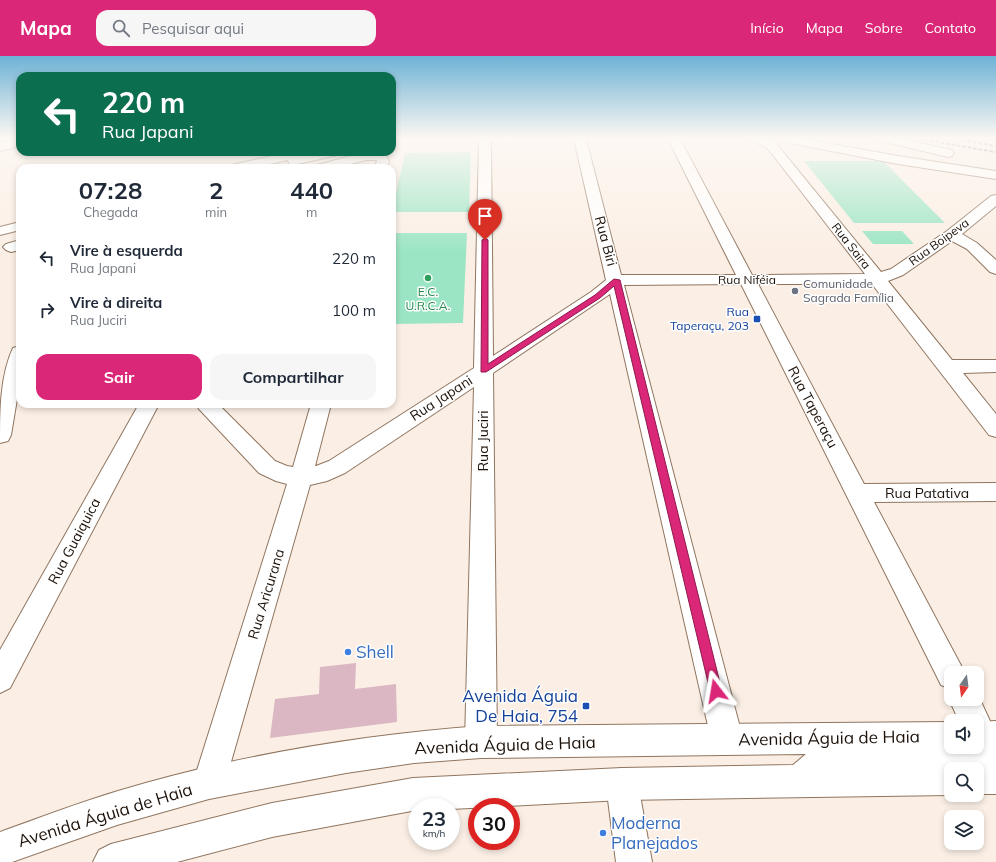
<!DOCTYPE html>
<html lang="pt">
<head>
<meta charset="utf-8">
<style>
	body { margin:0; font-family:Mulish,sans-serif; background:#f6f6f7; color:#1f2937; height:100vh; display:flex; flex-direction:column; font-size:15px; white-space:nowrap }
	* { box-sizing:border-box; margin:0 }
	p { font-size:13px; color:#747a83 }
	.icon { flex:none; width:22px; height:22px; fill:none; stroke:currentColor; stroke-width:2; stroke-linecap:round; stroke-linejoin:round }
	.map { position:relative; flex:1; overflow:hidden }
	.drawer { position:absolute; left:16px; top:108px; width:380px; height:244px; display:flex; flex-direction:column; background:#fff; border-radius:12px; box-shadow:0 2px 6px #0003 }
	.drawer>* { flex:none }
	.hud { position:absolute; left:16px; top:16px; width:380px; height:84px; border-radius:12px; box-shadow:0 2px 6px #0003; background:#0b6e4f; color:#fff; overflow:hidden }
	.needle { width:26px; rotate:194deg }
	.buttons { position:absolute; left:944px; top:610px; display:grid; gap:8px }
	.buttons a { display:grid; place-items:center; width:40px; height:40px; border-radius:8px; background:#fff; box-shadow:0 2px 6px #0003; font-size:20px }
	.speed { position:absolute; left:408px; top:742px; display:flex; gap:8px; font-size:20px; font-weight:700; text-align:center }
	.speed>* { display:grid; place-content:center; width:52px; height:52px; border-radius:50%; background:#fff; box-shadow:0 2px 6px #0003; line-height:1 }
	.speed small { font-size:10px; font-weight:400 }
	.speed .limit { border:6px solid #d22; background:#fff; color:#111 }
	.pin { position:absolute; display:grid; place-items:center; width:34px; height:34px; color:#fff; margin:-41px -17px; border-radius:50% 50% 50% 0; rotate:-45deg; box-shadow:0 0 4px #0007 }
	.pin .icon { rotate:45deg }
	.me { position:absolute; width:44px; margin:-22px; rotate:346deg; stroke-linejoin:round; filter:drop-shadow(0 0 3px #0008) }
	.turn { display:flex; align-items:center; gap:14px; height:84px; padding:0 20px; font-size:18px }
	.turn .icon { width:52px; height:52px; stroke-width:2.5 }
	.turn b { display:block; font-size:28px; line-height:34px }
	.eta { display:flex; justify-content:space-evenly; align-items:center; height:68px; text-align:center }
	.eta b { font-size:24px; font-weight:700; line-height:28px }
	.action { display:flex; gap:8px; margin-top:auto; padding:8px 20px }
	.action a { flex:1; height:46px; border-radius:12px; background:#db2777; color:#fff; font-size:16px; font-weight:700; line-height:46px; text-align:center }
	.action a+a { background:#f6f6f7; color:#1f2937 }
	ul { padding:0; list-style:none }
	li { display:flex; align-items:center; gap:12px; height:52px; padding:0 20px }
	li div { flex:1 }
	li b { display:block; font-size:15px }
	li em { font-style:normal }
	header { display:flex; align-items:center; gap:24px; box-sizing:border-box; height:56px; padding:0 20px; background:#db2777; color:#fff }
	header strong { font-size:19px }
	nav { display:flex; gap:22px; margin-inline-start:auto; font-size:14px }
	.search { width:280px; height:36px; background:#f6f6f7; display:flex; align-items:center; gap:10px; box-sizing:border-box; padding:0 14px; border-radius:12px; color:#747a83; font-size:15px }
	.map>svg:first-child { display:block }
	.green { fill:#9ce5c4 }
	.building { fill:#dbb6c3 }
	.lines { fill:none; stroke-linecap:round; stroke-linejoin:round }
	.minor-casing { stroke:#90755f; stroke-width:2 }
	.major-casing { stroke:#90755f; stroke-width:2 }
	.minor { fill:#fff; fill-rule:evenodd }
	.major { fill:#fff; fill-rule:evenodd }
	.rail { stroke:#453a32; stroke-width:2; stroke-dasharray:3.5 2; stroke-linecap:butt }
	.route { fill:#db2777; stroke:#8e194d }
	.leisure-dot { fill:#2e9e5b; stroke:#fefefe; stroke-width:1.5 }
	.worship-dot { fill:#6b7280; stroke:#fefefe; stroke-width:1.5 }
	.transit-dot { fill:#1a4fb4; stroke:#fefefe; stroke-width:1.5 }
	.shop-dot { fill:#3f7fe0; stroke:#fefefe; stroke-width:1.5 }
	.labels { text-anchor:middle; stroke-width:3; stroke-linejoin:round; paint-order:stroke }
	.far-street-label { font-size:12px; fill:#1d120a; stroke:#fefefe }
	.far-worship-label { font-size:12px; fill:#5b616d; stroke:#fefefe; text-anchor:start }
	.far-leisure-label { font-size:12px; fill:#27864d; stroke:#fefefe }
	.far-transit-label { font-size:12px; fill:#164399; stroke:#fefefe; text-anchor:end }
	.street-label { font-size:14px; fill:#1d120a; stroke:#fefefe }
	.near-shop-label { font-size:17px; fill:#366cbe; stroke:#fefefe; text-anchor:start }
	.near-transit-label { font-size:17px; fill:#164399; stroke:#fefefe; text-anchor:end }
	.near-street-label { font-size:17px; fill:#1d120a; stroke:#fefefe }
</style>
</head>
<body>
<header>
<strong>Mapa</strong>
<div class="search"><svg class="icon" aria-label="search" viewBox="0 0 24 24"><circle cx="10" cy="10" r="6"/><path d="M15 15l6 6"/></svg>Pesquisar aqui</div>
<nav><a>Início</a><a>Mapa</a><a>Sobre</a><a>Contato</a></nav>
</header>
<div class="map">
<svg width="996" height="806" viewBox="0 0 996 806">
	<rect width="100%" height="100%" fill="#fbefe5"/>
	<g class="green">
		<path d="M471 96 469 156H392L405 97Z"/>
		<path d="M804 105H883L945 167H854Z"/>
		<path d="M862 175H902L914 188H873Z"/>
		<path d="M392 177H467L463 267 392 268Z"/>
	</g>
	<path class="building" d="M356 607 355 633 396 628 397 666 270 682 275 643 319 638 320 611Z"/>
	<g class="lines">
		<g class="minor-casing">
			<g id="minor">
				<path d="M20 83V90L0 95V87Z"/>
				<path d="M479 83H491L493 300 591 236 606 224 574 83H586L621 219H736L668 83H680L752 219 865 218 773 99 766 91 752 85 750 83H767L774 85 881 216 891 213 947 175 991 140 996 139V150L962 178 977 187 996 204V218L990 216 967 193 952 185 903 219 888 225 952 304H996V316L963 317 996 358V381L989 379 872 228H758L864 428 996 427V445L874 446 965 617H951V633L941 629 741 228 624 229 743 683 738 694 727 699 716 694 711 683 610 238 493 317 497 686 492 697 481 702 470 697 465 686 474 331 345 417 327 425 310 429 225 727 220 738 209 743 198 738 193 727 287 428 276 425 259 417 199 353 196 348H218L275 405 287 410 293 411 311 348H331L315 410H316L329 405 474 312Z"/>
				<path d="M366 96 385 98 389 105 387 112H375L377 104H366L335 112H315L317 109Z"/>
				<path d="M20 184V194L11 196 6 194 3 191 6 188Z"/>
				<path d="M20 290V325L11 379 8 385 0 387C0 355 0 320 13 292Z"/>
				<path d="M139 348H159L10 632 0 637V594Z"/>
				<path d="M977 637 990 665 986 676 977 679V665H959L949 643 951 638V643H977Z"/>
				<path d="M622 712 633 717 638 728 652 806H616L606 728 611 717Z"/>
			</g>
		</g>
		<g class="major-casing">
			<g id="major">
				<path d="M779 83H804L898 100 996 115V123L898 108 785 86 781 85Z"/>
				<path d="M879 83H901L952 94 954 97 952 100 948 101 881 85Z"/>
				<path d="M291 96H340L338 99 293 109 289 108 288 104 252 112H229L231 109Z"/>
				<path d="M20 166V174L0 179V171Z"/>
				<path d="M996 665V738H977V713H951V739L622 744 451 753V751H417V754L272 781 177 806H93L99 794 111 788 272 747 413 722 622 712 793 709 806 698 481 702 414 707 346 717 209 743 117 769 12 806H0V776C39 762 78 747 118 735 234 700 360 679 481 670L951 666V691H977V666Z"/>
			</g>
		</g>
		<use href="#minor" class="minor"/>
		<use href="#major" class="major"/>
		<g class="rail">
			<path d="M919 83 996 96"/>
			<path d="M957 83 996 90"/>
		</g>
	</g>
	<linearGradient id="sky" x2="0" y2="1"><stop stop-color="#6db2d5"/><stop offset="0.42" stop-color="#fdf8f3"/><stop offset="1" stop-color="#fdf8f3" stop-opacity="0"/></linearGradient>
	<rect width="996" height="196" fill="url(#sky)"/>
	<path class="route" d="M485 182 488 184V308L595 239 614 223 620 224 722 635 720 639 716 641 711 639 710 635 614 230 600 242 486 316H481L482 184Z"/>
	<circle class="leisure-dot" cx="428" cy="222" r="4"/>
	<circle class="worship-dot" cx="795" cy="235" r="4"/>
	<g class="transit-dot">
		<rect x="753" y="259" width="8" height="8" rx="2"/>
		<rect x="582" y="646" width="8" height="8" rx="2"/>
	</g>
	<g class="shop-dot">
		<circle cx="348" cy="596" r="4"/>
		<circle cx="603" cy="777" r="4"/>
	</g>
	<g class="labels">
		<g class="far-street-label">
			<text transform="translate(939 186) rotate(-36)" y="4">Rua Boipeva</text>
			<text transform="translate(851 190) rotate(52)" y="4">Rua Saira</text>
			<text x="747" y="228">Rua Niféia</text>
		</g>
		<g class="far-worship-label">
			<text x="803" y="232">Comunidade<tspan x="803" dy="14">Sagrada Família</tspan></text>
		</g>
		<g class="far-leisure-label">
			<text x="428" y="240">E.C.<tspan x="428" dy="14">U.R.C.A.</tspan></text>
		</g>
		<g class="far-transit-label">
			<text x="749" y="260">Rua<tspan x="749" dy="14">Taperaçu, 203</tspan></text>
		</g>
		<g class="street-label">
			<text transform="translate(606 185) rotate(75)" y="5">Rua Biri</text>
			<text transform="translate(441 342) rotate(-33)" y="5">Rua Japani</text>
			<text transform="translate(813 351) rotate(62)" y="5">Rua Taperaçu</text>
			<text transform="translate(483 385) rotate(-90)" y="5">Rua Juciri</text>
			<text x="927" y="442">Rua Patativa</text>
			<text transform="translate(74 485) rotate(-62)" y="5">Rua Guaiquica</text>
			<text transform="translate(266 538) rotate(-73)" y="5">Rua Aricurana</text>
		</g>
		<g class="near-shop-label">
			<text x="356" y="602">Shell</text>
			<text x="611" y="773">Moderna<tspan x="611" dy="20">Planejados</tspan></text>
		</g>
		<g class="near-transit-label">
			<text x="578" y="646">Avenida Águia<tspan x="578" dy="20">De Haia, 754</tspan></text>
		</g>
		<g class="near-street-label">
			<text transform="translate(829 682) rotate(-1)" y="6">Avenida Águia de Haia</text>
			<text transform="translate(505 689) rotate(-2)" y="6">Avenida Águia de Haia</text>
			<text transform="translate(105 759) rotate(-17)" y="6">Avenida Águia de Haia</text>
		</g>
	</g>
</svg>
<div class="buttons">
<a><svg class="needle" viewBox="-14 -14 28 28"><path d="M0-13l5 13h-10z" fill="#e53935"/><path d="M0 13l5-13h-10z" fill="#747a83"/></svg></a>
<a><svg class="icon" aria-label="sound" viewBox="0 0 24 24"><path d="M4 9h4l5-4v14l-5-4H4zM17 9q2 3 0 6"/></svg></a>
<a><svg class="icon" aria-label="search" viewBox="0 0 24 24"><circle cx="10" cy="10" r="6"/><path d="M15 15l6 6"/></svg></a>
<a><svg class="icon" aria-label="layers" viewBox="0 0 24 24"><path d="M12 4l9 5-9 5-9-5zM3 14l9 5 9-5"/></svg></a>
</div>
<div class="speed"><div>23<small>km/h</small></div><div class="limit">30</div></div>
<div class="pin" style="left:485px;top:184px;background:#d93025"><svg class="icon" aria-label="arrive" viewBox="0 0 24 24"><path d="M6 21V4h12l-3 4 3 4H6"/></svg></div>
<svg class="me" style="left:716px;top:635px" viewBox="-20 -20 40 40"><path d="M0-17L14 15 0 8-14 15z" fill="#db2777" stroke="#fff" stroke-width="4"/></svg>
<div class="hud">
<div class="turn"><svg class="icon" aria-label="left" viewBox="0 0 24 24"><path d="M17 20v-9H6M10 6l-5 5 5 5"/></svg><div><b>220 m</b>Rua Japani</div></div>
</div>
<section class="drawer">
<div class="eta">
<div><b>07:28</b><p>Chegada</p></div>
<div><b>2</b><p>min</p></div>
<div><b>440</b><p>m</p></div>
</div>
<ul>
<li><svg class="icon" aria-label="left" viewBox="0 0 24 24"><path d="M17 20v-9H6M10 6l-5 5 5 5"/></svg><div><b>Vire à esquerda</b><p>Rua Japani</p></div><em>220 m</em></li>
<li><svg class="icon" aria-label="right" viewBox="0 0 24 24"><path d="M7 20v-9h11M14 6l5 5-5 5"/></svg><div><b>Vire à direita</b><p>Rua Juciri</p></div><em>100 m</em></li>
</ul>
<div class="action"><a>Sair</a><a>Compartilhar</a></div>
</section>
</div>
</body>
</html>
